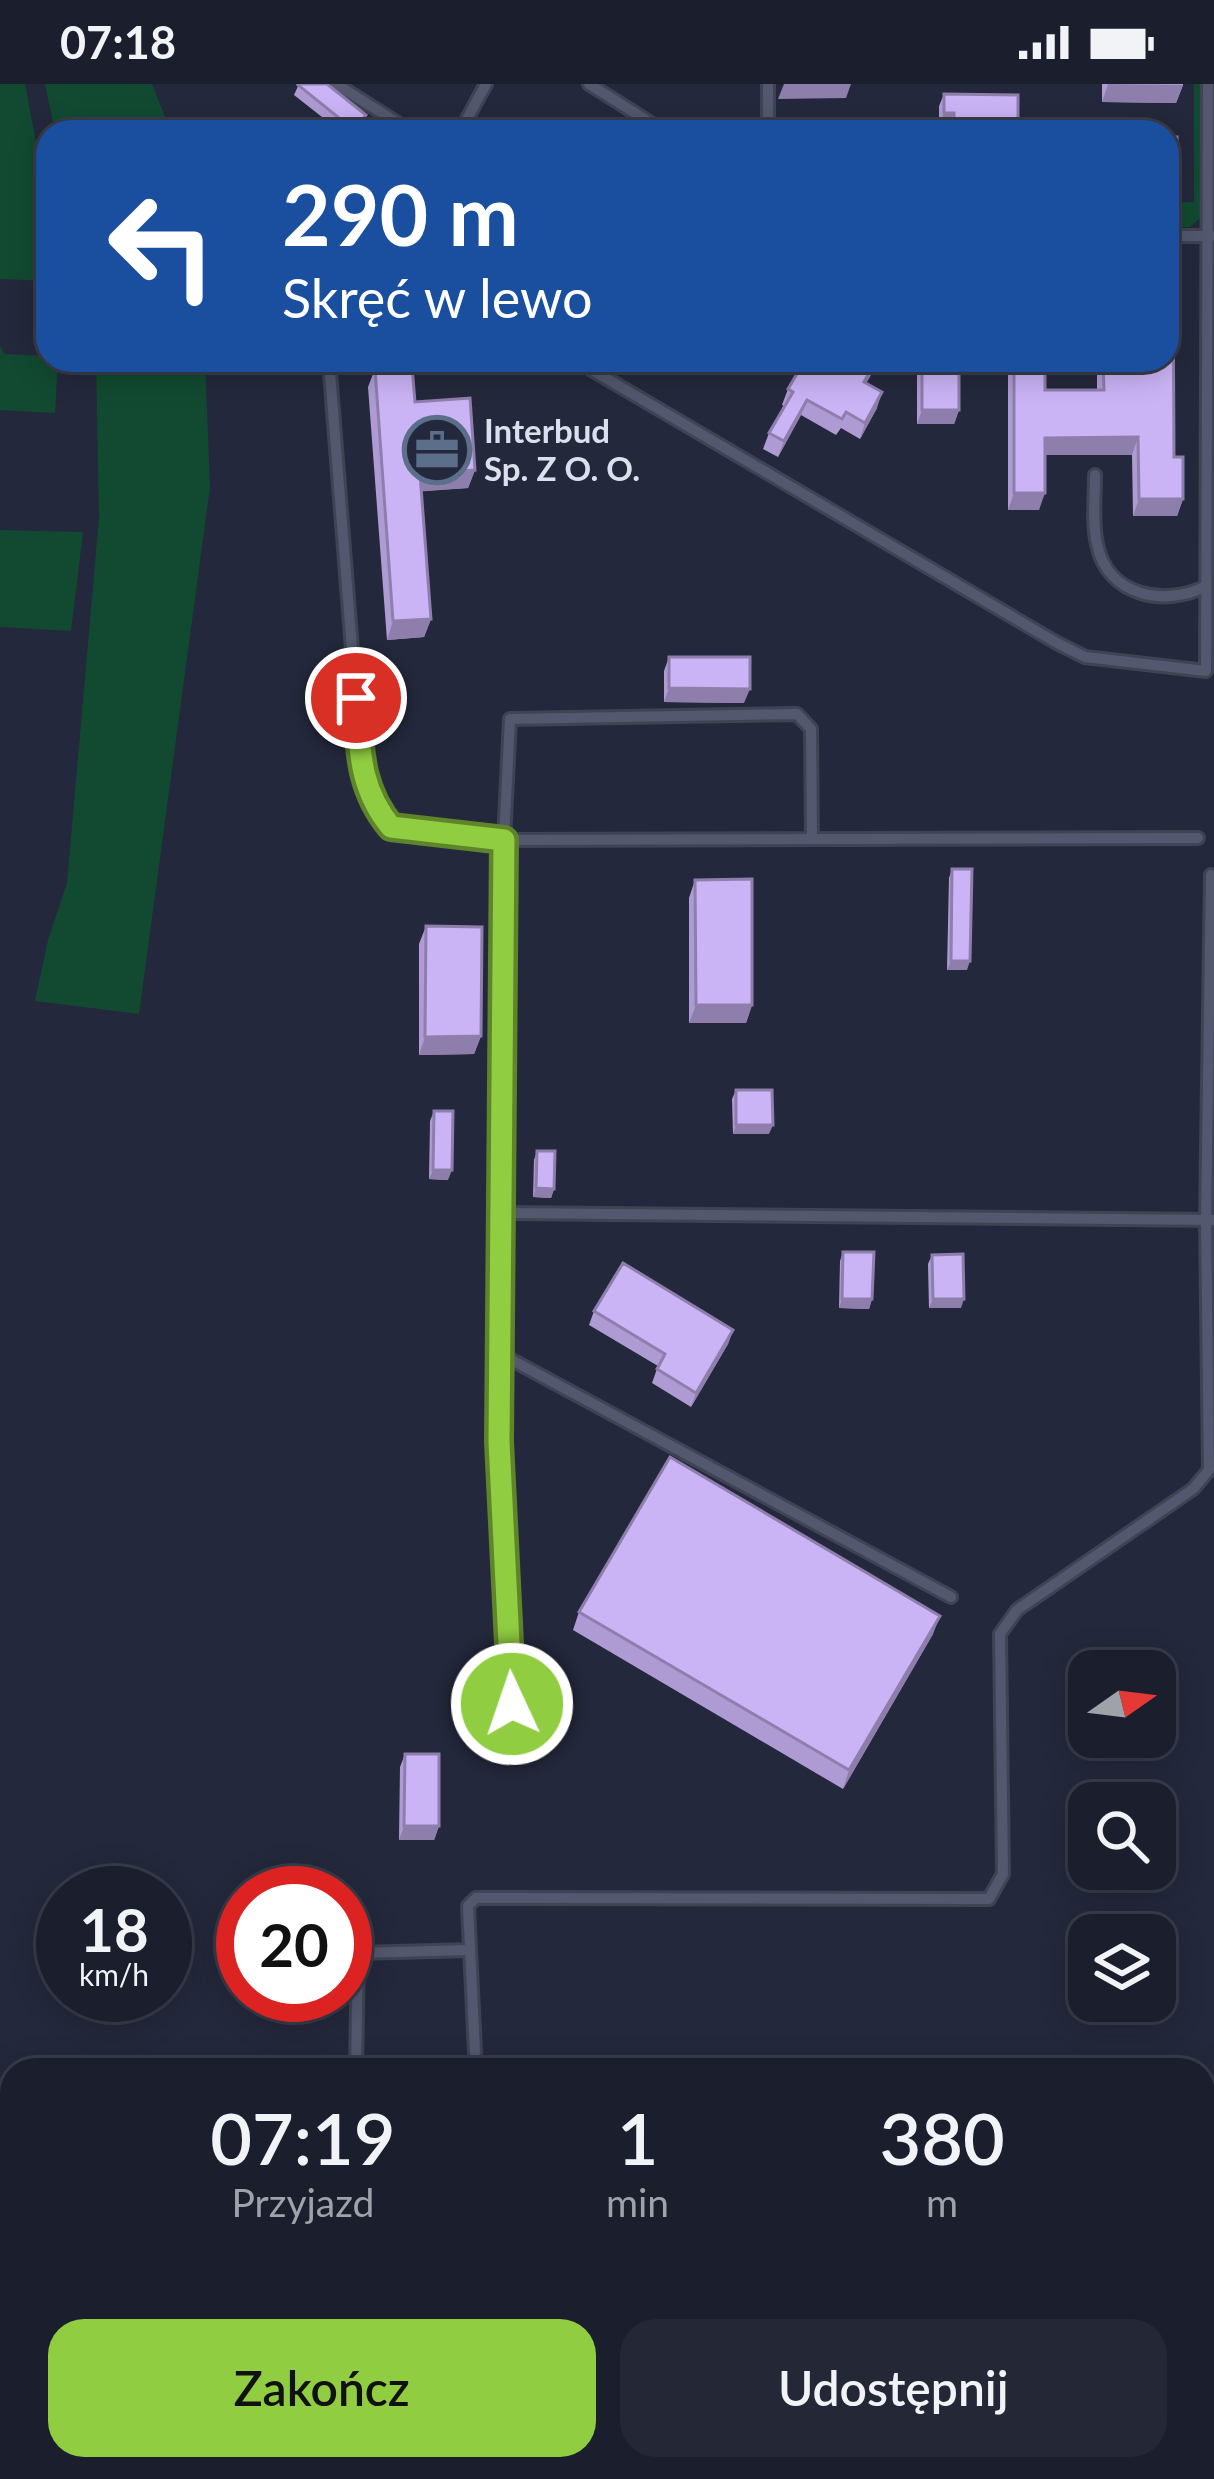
<!DOCTYPE html>
<html lang="pl">
<head>
<meta charset="utf-8">
<style>
	body { margin:0; font-family:Lato,sans-serif; background:#242735; color:#f1f3f6; height:100vh; display:flex; flex-direction:column; font-size:45px; white-space:nowrap }
	* { box-sizing:border-box; margin:0 }
	p { font-size:39px; color:#a0a2aa }
	.icon { flex:none; width:66px; height:66px; fill:none; stroke:currentColor; stroke-width:2; stroke-linecap:round; stroke-linejoin:round }
	.map { position:relative; flex:1; overflow:hidden }
	.sheet { position:absolute; left:0px; top:1974px; width:1215px; height:423px; display:flex; flex-direction:column; background:#1b1e2d; border-radius:36px 36px 0 0; box-shadow:0 6px 30px #0003,0 0 0 3px #393c49 }
	.sheet>* { flex:none }
	.hud { position:absolute; left:36px; top:36px; width:1143px; height:252px; border-radius:36px; box-shadow:0 6px 30px #0003,0 0 0 3px #393c49; background:#1a4fa0; color:#fff; overflow:hidden }
	.needle { width:78px; rotate:76deg }
	.controls { position:absolute; left:1068px; top:1566px; display:grid; gap:24px }
	.controls a { display:grid; place-items:center; width:108px; height:108px; border-radius:24px; background:#1b1e2d; box-shadow:0 6px 30px #0003,0 0 0 3px #393c49; font-size:60px }
	.speed { position:absolute; left:36px; top:1782px; display:flex; gap:24px; font-size:60px; font-weight:700; text-align:center }
	.speed>* { display:grid; place-content:center; width:156px; height:156px; border-radius:50%; background:#1b1e2d; box-shadow:0 6px 30px #0003,0 0 0 3px #393c49; line-height:1 }
	.speed small { font-size:30px; font-weight:400 }
	.speed .limit { border:18px solid #d22; background:#fff; color:#111 }
	.pin { position:absolute; display:grid; place-items:center; width:102px; height:102px; color:#fff; margin:-51px; border:6px solid #fff; border-radius:50%; box-shadow:0 3px 12px #0007 }
	.me { position:absolute; width:132px; margin:-66px; rotate:357deg; stroke-linejoin:round; filter:drop-shadow(0 0 9px #0008) }
	.turn { display:flex; align-items:center; gap:42px; height:252px; padding:0 48px; font-size:54px }
	.turn .icon { width:156px; height:156px; stroke-width:2.5 }
	.turn b { display:block; font-size:84px; line-height:102px }
	.eta { display:flex; justify-content:space-evenly; align-items:center; height:204px; text-align:center }
	.eta b { font-size:72px; font-weight:600; line-height:84px }
	.button { display:flex; gap:24px; margin-top:auto; padding:24px 48px }
	.button a { flex:1; height:138px; border-radius:36px; background:#90cd40; color:#111; font-size:48px; font-weight:600; line-height:138px; text-align:center }
	.button a+a { background:#242735; color:#f1f3f6 }
	.status { display:flex; justify-content:space-between; align-items:center; height:84px; padding:0 60px; background:#1b1e2d; direction:ltr }
	.status svg { height:33px; fill:currentColor }
	.map>svg:first-child { display:block }
	.green { fill:#114a31 }
	.lines { fill:none; stroke-linecap:round; stroke-linejoin:round }
	.lane-casing { stroke:#3f4353; stroke-width:16 }
	.lane { stroke:#53586f; stroke-width:10 }
	.wall { fill:#af9bd4 }
	.shaded-wall { fill:#8e7eac }
	.building { fill:#cbb4f6; stroke:#8e7eac; stroke-width:3 }
	.route-casing { stroke:#5e852a; stroke-width:30 }
	.route { stroke:#90cd40; stroke-width:21 }
	.labels { text-anchor:middle; stroke-width:12; stroke-linejoin:round; paint-order:stroke }
	.poi-label { font-size:33px; font-weight:bold; fill:#dce0ed; stroke:#24283c; text-anchor:start }
</style>
</head>
<body>
<div class="status"><b>07:18</b><svg viewBox="0 0 49 12"><path d="M0 12V9h3v3zM5 12V6h3v6zM10 12V3h3v9zM15 12V0h3v12zM26 1h20v11H26zM47 4h2v5h-2z"/></svg></div>
<div class="map">
<svg width="1214" height="2395" viewBox="0 0 1214 2395">
	<rect width="100%" height="100%" fill="#24283c"/>
	<g class="green">
		<path d="M0 0H25L48 122V197L0 195Z"/>
		<path d="M45 0H152L171 48H55Z"/>
		<path d="M1194 0H1200L1201 133 1190 143 1167 144V119L1194 118Z"/>
		<path d="M0 262 4 270 48 272V276H58L55 329 0 326Z"/>
		<path d="M96 276H205L210 403 139 930 35 917 48 856 67 799 99 434Z"/>
		<path d="M0 446 83 448 71 547 0 543Z"/>
		<path d="M1203 2033H1214V2395H826V2385H1203Z"/>
	</g>
	<g class="lines">
		<g class="lane-casing">
			<g id="lane">
				<path d="M336 0 412 48"/>
				<path d="M589 0 665 48"/>
				<path d="M460 48 486 0"/>
				<path d="M768 48V0"/>
				<path d="M1167 152H1211"/>
				<path d="M337 276 330 289 361 678 372 721 391 743 504 756 1198 754"/>
				<path d="M575 276 1057 559 1085 573 1206 587 1208 0"/>
				<path d="M1095 391C1095 413 1092 439 1097 460 1107 513 1166 523 1206 502"/>
				<path d="M501 1129 1214 1136"/>
				<path d="M499 1269 951 1513"/>
				<path d="M512 1620 499 1358 504 756 510 635 797 630 811 645 812 755"/>
				<path d="M475 1968 468 1822 476 1814 989 1815 1003 1790 1000 1550 1017 1526 1193 1405 1209 1386 1206 1136 1211 791"/>
				<path d="M356 1986 358 1869 470 1866"/>
			</g>
		</g>
		<use href="#lane" class="lane"/>
	</g>
	<g class="wall">
		<path d="M299 0 363 40 357 48H341L294 11Z"/>
		<path d="M1102 0H1183V1L1176 19 1102 18Z"/>
		<path d="M944 10 1018 42 1052 48H949V41H939V22Z"/>
		<path d="M880 276 866 299 877 324 860 355 841 344 836 351 801 331 778 373 763 365 769 349 784 322 782 321 788 305Z"/>
		<path d="M917 276H959V326L954 340H917Z"/>
		<path d="M1008 276H1045V306H1097V276H1167L1174 373 1183 415 1177 432H1133L1132 371H1045L1039 426H1008Z"/>
		<path d="M375 285 415 318 475 386 468 404 422 407 431 535 424 553 387 556 368 303Z"/>
		<path d="M669 573 744 619 664 618V587Z"/>
		<path d="M952 785 967 886H947L949 794Z"/>
		<path d="M695 796 752 921 746 939H689V814Z"/>
		<path d="M426 842 481 952 474 970 419 971V860Z"/>
		<path d="M736 1006 769 1050H733L732 1015Z"/>
		<path d="M434 1027 448 1096 429 1095 430 1037Z"/>
		<path d="M537 1067 554 1105 551 1114 533 1113 534 1076Z"/>
		<path d="M843 1168 872 1215 869 1225 839 1224 840 1177Z"/>
		<path d="M932 1171 961 1224H929L928 1180Z"/>
		<path d="M594 1227 733 1246 728 1260 691 1323 652 1299 658 1282 589 1241Z"/>
		<path d="M579 1528 933 1550 843 1705 573 1546Z"/>
		<path d="M405 1670 439 1742 434 1756H399L400 1683Z"/>
	</g>
	<g class="shaded-wall">
		<path d="M784 0H851L846 14 778 15Z"/>
		<path d="M1108 0 1183 1 1176 19 1102 18Z"/>
		<path d="M944 29H954L949 41H939Z"/>
		<path d="M1178 86 1174 96H1167V87Z"/>
		<path d="M876 276H880L858 313 864 298Z"/>
		<path d="M882 308 877 324 860 355 865 339Z"/>
		<path d="M807 316 801 331 778 373 784 357Z"/>
		<path d="M922 326H959L954 340H917Z"/>
		<path d="M1138 353 1132 371H1039L1045 354Z"/>
		<path d="M475 386 468 404 414 408 420 390Z"/>
		<path d="M1014 409H1045L1039 426H1008Z"/>
		<path d="M1139 415H1183L1177 432H1133Z"/>
		<path d="M431 535 424 553 387 556 393 537Z"/>
		<path d="M669 604 750 605 744 619 664 618Z"/>
		<path d="M951 877H970L967 886H947Z"/>
		<path d="M696 921H752L746 939H689Z"/>
		<path d="M481 952 474 970 419 971 425 953Z"/>
		<path d="M736 1041H773L769 1050H733Z"/>
		<path d="M433 1086H452L448 1096 429 1095Z"/>
		<path d="M536 1104 554 1105 551 1114 533 1113Z"/>
		<path d="M842 1215H872L869 1225 839 1224Z"/>
		<path d="M933 1215H964L961 1224H929Z"/>
		<path d="M733 1246 728 1260 691 1323 696 1309Z"/>
		<path d="M940 1532 933 1550 843 1705 849 1686Z"/>
		<path d="M404 1742H439L434 1756H399Z"/>
	</g>
	<g class="building">
		<path d="M299 0H327L366 31 354 46 298 1Z"/>
		<path d="M944 10 1018 11V42H1052V48H954V29H944Z"/>
		<path d="M1167 53H1177L1178 86 1167 87Z"/>
		<path d="M1167 177H1173L1174 373H1183V415H1139L1138 353 1045 354V409H1014V276H1045V306H1104L1103 276H1167Z"/>
		<path d="M805 276H876L864 298 882 308 865 339 846 328 842 335 807 316 784 357 769 349 793 308 788 305Z"/>
		<rect x="922" y="276" width="37" height="50"/>
		<path d="M412 282 415 318 470 314 475 386 420 390 431 535 393 537 375 285Z"/>
		<path d="M669 573H750V605L669 604Z"/>
		<path d="M952 785H972L970 877H951Z"/>
		<path d="M752 795V921H696L695 796Z"/>
		<path d="M426 842 482 843 481 952 425 953Z"/>
		<path d="M736 1006H772L773 1041H736Z"/>
		<path d="M434 1027H453L452 1086H433Z"/>
		<path d="M537 1067H555L554 1105 536 1104Z"/>
		<path d="M843 1168H874L872 1215H842Z"/>
		<path d="M963 1170 964 1215H933L932 1171Z"/>
		<path d="M623 1179 733 1246 696 1309 657 1285 665 1270 594 1227Z"/>
		<path d="M670 1373 940 1532 849 1686 579 1528Z"/>
		<path d="M405 1670H439V1742H404Z"/>
	</g>
	<g class="lines">
		<g class="route-casing">
			<path id="route" d="M356 614C360 663 358 703 391 743L504 756 499 1358 512 1620"/>
		</g>
		<use href="#route" class="route"/>
	</g>
	<defs>
		<g id="office-ring" transform="scale(3.45)"><circle r="9.5" fill="#24283c" stroke="#5c6f8a" stroke-width="1.5"/><path d="M-6-3h4V-5.5h4V-3h4V5H-6ZM-1-4.5V-3h2v-1.5ZM-6 0V1H6V0Z" fill="#5c6f8a"/></g>
	</defs>
	<g fill-rule="evenodd">
		<use href="#office-ring" x="437" y="366"/>
	</g>
	<g class="labels">
		<g class="poi-label">
			<text x="484" y="359">Interbud<tspan x="484" dy="38">Sp. Z O. O.</tspan></text>
		</g>
	</g>
</svg>
<div class="controls">
<a><svg class="needle" viewBox="-14 -14 28 28"><path d="M0-13l5 13h-10z" fill="#e53935"/><path d="M0 13l5-13h-10z" fill="#a0a2aa"/></svg></a>
<a><svg class="icon" aria-label="search" viewBox="0 0 24 24"><circle cx="10" cy="10" r="6"/><path d="M15 15l6 6"/></svg></a>
<a><svg class="icon" aria-label="layers" viewBox="0 0 24 24"><path d="M12 4l9 5-9 5-9-5zM3 14l9 5 9-5"/></svg></a>
</div>
<div class="speed"><div>18<small>km/h</small></div><div class="limit">20</div></div>
<div class="pin" style="left:356px;top:614px;background:#d93025"><svg class="icon" aria-label="arrive" viewBox="0 0 24 24"><path d="M6 21V4h12l-3 4 3 4H6"/></svg></div>
<svg class="me" style="left:512px;top:1620px" viewBox="-20 -20 40 40"><circle r="17" fill="#90cd40" stroke="#fff" stroke-width="3"/><path d="M0-11L8 9 0 5-8 9z" fill="#fff"/></svg>
<div class="hud">
<div class="turn"><svg class="icon" aria-label="left" viewBox="0 0 24 24"><path d="M17 20v-9H6M10 6l-5 5 5 5"/></svg><div><b>290 m</b>Skręć w lewo</div></div>
</div>
<section class="sheet">
<div class="eta">
<div><b>07:19</b><p>Przyjazd</p></div>
<div><b>1</b><p>min</p></div>
<div><b>380</b><p>m</p></div>
</div>
<div class="button"><a>Zakończ</a><a>Udostępnij</a></div>
</section>
</div>
</body>
</html>
